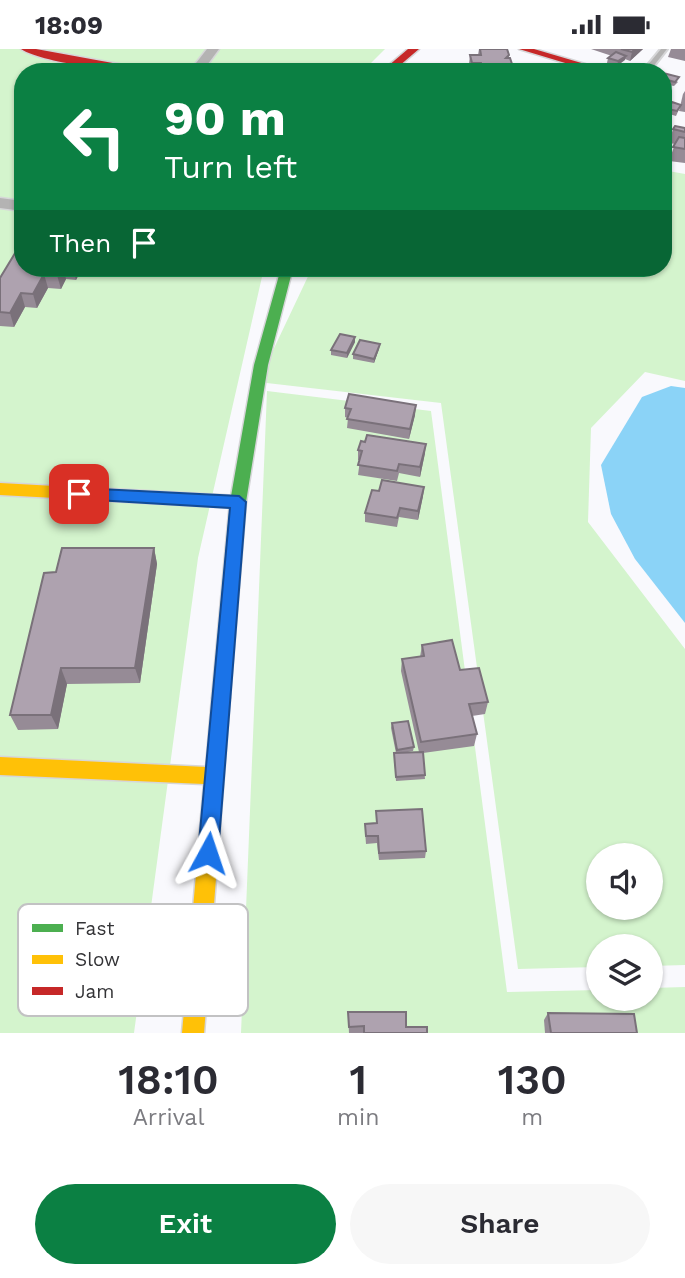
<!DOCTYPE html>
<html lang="en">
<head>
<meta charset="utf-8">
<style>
	body { margin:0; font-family:"Work Sans",sans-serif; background:#f7f7f7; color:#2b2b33; height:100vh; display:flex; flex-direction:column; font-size:26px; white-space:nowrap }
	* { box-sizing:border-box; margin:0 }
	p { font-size:23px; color:#7c7c81 }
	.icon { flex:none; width:38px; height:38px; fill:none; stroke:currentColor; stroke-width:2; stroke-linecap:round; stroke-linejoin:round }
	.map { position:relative; height:984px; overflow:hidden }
	.details { display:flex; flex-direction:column; background:#fff; flex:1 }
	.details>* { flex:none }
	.banner { position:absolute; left:14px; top:14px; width:658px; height:214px; border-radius:28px; box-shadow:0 2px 5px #0004; background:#0b8043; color:#fff; overflow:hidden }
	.fabs { position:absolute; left:586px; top:794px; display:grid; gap:14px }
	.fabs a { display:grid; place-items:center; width:77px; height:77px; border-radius:50%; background:#fff; box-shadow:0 2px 5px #0004; font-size:35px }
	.pin { position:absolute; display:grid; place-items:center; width:60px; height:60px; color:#fff; margin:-30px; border-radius:14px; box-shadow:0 4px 10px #0006 }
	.me { position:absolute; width:77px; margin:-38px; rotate:5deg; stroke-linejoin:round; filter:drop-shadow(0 0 5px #0008) }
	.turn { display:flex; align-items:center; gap:24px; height:147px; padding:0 35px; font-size:32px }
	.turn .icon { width:91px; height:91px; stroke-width:2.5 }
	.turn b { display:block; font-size:49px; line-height:60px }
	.then { display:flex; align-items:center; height:66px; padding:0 35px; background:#0003; gap:14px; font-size:26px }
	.eta { display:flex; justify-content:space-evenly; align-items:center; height:119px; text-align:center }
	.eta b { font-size:42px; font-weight:600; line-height:49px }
	.button { display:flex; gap:14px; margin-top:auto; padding:14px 35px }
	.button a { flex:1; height:80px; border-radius:42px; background:#0b8043; color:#fff; font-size:28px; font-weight:600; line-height:80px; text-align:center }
	.button a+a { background:#f7f7f7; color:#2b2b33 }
	.status { display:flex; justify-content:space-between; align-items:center; height:49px; padding:0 35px; background:#fff; direction:ltr }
	.status svg { height:19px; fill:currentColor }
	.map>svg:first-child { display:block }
	.green { fill:#d4f4cd; fill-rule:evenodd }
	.water { fill:#8bd3f7 }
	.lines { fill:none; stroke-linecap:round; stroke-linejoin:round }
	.lane-casing { stroke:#d6d6d8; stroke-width:4 }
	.street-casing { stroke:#d6d6d8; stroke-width:3 }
	.fast-casing { stroke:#d6d6d8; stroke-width:3 }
	.slow-casing { stroke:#d6d6d8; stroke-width:3 }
	.jam-casing { stroke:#d6d6d8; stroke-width:3 }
	.lane { fill:#b4b3b3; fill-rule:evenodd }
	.street { fill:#b4b3b3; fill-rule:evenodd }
	.fast { fill:#4caf50; fill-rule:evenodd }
	.slow { fill:#ffc107; fill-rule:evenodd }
	.jam { fill:#c62828; fill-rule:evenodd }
	.wall { fill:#968b96 }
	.shaded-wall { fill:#7a717a }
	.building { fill:#aea2af; stroke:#7a717a; stroke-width:2 }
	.route { fill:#1a73e8; stroke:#114b97; stroke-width:2 }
	.key { fill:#fff; stroke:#c2c2c3; stroke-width:2 }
	.key-label { font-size:19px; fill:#333336 }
</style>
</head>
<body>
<div class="status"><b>18:09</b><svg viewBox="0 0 49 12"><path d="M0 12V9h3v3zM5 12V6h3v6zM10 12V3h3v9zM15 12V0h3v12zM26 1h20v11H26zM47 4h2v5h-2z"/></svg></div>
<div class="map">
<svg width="685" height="984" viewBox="0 0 685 984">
	<rect width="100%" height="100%" fill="#f9f9fd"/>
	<g class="green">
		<path d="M0 0H385L362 23H23V219H264L198 509 134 984H0Z"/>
		<path d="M663 121 685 125V332L645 323 591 379 588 473 685 600V916L651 917V898H598V918L518 920 441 354 258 333 312 219H663ZM598 807H651V859H598Z"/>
		<path d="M267 342 431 362 507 943 598 941V950H651V939L685 938V984H241Z"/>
	</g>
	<path class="water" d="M671 337 685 339V574L635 510 611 465 601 416 642 348Z"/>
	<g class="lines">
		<g class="lane-casing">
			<path id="lane" d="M661 0H667L649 23H642Z"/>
		</g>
		<g class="street-casing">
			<g id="street">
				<path d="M207 0H219L202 23H189Z"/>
				<path d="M0 149 23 152V162L0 159Z"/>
			</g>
		</g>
		<g class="fast-casing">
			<path id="fast" d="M281 219H293L268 316 246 453 230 649 227 655 221 657 215 655 212 649 230 453 254 316Z"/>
		</g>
		<g class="slow-casing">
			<g id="slow">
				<path d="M0 434 238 447 246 453 238 459 0 446Z"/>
				<path d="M221 641 227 643 230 649 204 984H182L204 735 0 726V708L206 718 212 649 215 643Z"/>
			</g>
		</g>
		<g class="jam-casing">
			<g id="jam">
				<path d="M21 0H36L162 23C130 23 46 16 21 0Z"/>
				<path d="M408 0H419L392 23H381Z"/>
				<path d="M519 0H534L612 23H595Z"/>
			</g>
		</g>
		<use href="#lane" class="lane"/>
		<use href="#street" class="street"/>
		<use href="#fast" class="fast"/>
		<use href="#slow" class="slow"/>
		<use href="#jam" class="jam"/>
	</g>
	<g class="wall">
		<path d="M479 0H507L509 9 512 15 511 23H471L469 15 470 6H478Z"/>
		<path d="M591 0H643L630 12 625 10 617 17 607 14 608 9 612 7Z"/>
		<path d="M671 0H685V12L668 8Z"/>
		<path d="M663 24 678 33 674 37 663 35Z"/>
		<path d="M685 42V63L679 62 683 45Z"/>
		<path d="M681 56 676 67 666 64 668 60Z"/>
		<path d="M685 79V114L669 112 675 95 669 94 673 80Z"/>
		<path d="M23 219H82L76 231 66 230 61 240 48 239 37 259 25 258 14 278 0 277V229Z"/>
		<path d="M355 288V293L347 309 331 306V301Z"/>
		<path d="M379 300 374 314 353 310V305Z"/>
		<path d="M345 359 415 366 409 390 347 379 348 369 345 368Z"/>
		<path d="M358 401 425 404 420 428 399 424 397 432 358 426 360 411H358Z"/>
		<path d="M424 438 423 447 418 471 399 468 397 478 365 473V464L379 442Z"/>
		<path d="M154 499 157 515 140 634 67 635 58 680 18 681 10 666 56 523Z"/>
		<path d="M422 596 460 621 488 653 485 665 472 667 477 685 474 697 423 704 425 730 396 732 394 708V704H396L391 679 392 674 414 698 413 702 403 704 419 703 401 622 402 610 420 608Z"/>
		<path d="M376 762 426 802 425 809 379 811 377 794 366 795 365 782V775L376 774Z"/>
		<path d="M348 963 406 978 427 984H349Z"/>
		<path d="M548 964 637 984H545L544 971Z"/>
	</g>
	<g class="shaded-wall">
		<path d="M635 0H643L630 12 632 3Z"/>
		<path d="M626 7 625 11 617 17 618 12Z"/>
		<path d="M61 219H63L66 230 61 240 57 226Z"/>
		<path d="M73 219H82L76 231Z"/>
		<path d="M44 225 48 239 37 259 33 245Z"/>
		<path d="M21 244 25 258 14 278 10 264Z"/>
		<path d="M355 288V293L347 309V304Z"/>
		<path d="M380 295 379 300 374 314V310Z"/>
		<path d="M416 356 415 366 409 390 410 380Z"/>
		<path d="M426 395 425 404 420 428V418Z"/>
		<path d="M424 438 423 447 418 471V462Z"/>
		<path d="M154 499 157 515 140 634 135 619Z"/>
		<path d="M61 619 67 635 58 680 51 666Z"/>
	</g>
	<g class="building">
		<path d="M480 0H507L509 6 506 9H510L512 15H506L508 23H484L481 14H472L470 6H481Z"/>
		<path d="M621 0H635L632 3Z"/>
		<path d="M616 3 626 7 618 12 608 9Z"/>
		<path d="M663 24 679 28 675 33 663 30Z"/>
		<path d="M672 53 681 56 677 62 668 60Z"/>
		<path d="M675 77 685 79V83L673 80Z"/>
		<path d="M679 88 685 89V100L673 98Z"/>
		<path d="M23 191V219H61L57 226 44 225 33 245 21 244 10 264 0 263V229Z"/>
		<path d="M340 285 355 288 347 304 331 301Z"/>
		<path d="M360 291 380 295 374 310 353 305Z"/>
		<path d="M349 345 416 356 410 380 347 370 351 360 345 359Z"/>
		<path d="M367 386 426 395 420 418 399 415 397 422 358 416 362 402 358 401 361 392 365 393Z"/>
		<path d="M382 431 424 438 418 462 400 459 397 469 365 464 372 441 379 442Z"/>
		<path d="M62 499H154L135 619H61L51 666H10L44 524 56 523Z"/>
		<path d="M452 591 460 621 479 619 488 653 469 655 477 685 421 693 402 610 424 607 422 596Z"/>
		<path d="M408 672 414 698 397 701 392 674Z"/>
		<path d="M423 703 425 726 396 728 394 704Z"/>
		<path d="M422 760 426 802 379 804 378 787H366L365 775 377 774 376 762Z"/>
		<path d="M348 963H406V978H427V984H364V977L349 978Z"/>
		<path d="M548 964 634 965 637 984H551Z"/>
	</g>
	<path class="route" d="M79 439 239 447 246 453 218 804 215 811 208 814 201 811 198 804 230 459 79 450 72 445Z"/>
	<rect x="18" y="855" width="230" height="112" rx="10" class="key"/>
	<rect x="32" y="875" width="31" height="8" fill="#4caf50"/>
	<rect x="32" y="906" width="31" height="9" fill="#ffc107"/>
	<rect x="32" y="938" width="31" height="8" fill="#c62828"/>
	<g class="key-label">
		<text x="75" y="886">Fast</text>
		<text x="75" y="917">Slow</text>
		<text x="75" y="949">Jam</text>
	</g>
</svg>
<div class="fabs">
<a><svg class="icon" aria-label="sound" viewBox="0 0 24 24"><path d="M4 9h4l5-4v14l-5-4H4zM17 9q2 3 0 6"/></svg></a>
<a><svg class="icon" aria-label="layers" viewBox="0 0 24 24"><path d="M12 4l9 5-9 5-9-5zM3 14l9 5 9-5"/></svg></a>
</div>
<div class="pin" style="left:79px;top:445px;background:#d93025"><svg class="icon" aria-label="arrive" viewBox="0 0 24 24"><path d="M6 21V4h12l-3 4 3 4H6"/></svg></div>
<svg class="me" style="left:208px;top:804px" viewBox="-20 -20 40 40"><path d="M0-17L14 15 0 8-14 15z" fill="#1a73e8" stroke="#fff" stroke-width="4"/></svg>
<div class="banner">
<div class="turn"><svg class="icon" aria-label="left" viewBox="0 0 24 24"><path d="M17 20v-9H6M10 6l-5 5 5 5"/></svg><div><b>90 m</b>Turn left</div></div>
<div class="then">Then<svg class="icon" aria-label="arrive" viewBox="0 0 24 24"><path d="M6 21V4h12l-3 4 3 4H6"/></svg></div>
</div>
</div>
<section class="details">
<div class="eta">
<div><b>18:10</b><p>Arrival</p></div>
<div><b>1</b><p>min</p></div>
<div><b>130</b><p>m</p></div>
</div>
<div class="button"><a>Exit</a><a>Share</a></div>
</section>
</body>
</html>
